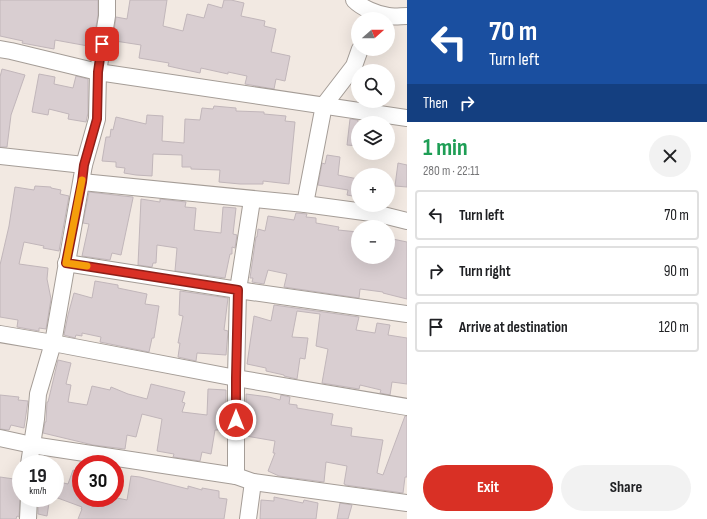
<!DOCTYPE html>
<html lang="en">
<head>
<meta charset="utf-8">
<style>
	body { margin:0; font-family:"Sofia Sans Condensed",sans-serif; background:#f2f2f2; color:#202124; height:100vh; display:flex; flex-direction:column; font-size:15px; white-space:nowrap }
	* { box-sizing:border-box; margin:0 }
	p { font-size:13px; color:#757577 }
	.icon { flex:none; width:22px; height:22px; fill:none; stroke:currentColor; stroke-width:2; stroke-linecap:round; stroke-linejoin:round }
	.map { position:relative; flex:1; overflow:hidden }
	.side { display:flex; flex-direction:column; background:#fff; width:300px }
	.side>* { flex:none }
	.guide { background:#1a4fa0; color:#fff; overflow:hidden }
	.needle { width:26px; rotate:69deg }
	.controls { position:absolute; left:351px; top:12px; display:grid; gap:8px }
	.controls a { display:grid; place-items:center; width:44px; height:44px; border-radius:50%; background:#fff; box-shadow:0 4px 16px #0002; font-size:20px }
	.speed { position:absolute; left:12px; top:455px; display:flex; gap:8px; font-size:20px; font-weight:700; text-align:center }
	.speed>* { display:grid; place-content:center; width:52px; height:52px; border-radius:50%; background:#fff; box-shadow:0 4px 16px #0002; line-height:1 }
	.speed small { font-size:10px; font-weight:400 }
	.speed .limit { border:6px solid #d22; background:#fff; color:#111 }
	.pin { position:absolute; display:grid; place-items:center; width:34px; height:34px; color:#fff; margin:-17px; border-radius:8px; box-shadow:0 2px 6px #0006 }
	.me { position:absolute; width:44px; margin:-22px; rotate:0deg; stroke-linejoin:round; filter:drop-shadow(0 0 3px #0008) }
	.turn { display:flex; align-items:center; gap:14px; height:84px; padding:0 16px; font-size:18px }
	.turn .icon { width:52px; height:52px; stroke-width:2.5 }
	.turn b { display:block; font-size:28px; line-height:34px }
	.then { display:flex; align-items:center; height:38px; padding:0 16px; background:#0003; gap:8px; font-size:15px }
	.round { display:grid; place-items:center; flex:none; width:42px; height:42px; border-radius:21px; background:#f2f2f2 }
	.head { display:flex; align-items:center; justify-content:space-between; height:68px; padding:0 16px }
	h1 { font-size:24px; font-weight:700; line-height:30px; color:#1e9e55 }
	.primary-button { display:flex; gap:8px; margin-top:auto; padding:8px 16px }
	.primary-button a { flex:1; height:46px; border-radius:24px; background:#d93025; color:#fff; font-size:16px; font-weight:700; line-height:46px; text-align:center }
	.primary-button a+a { background:#f2f2f2; color:#202124 }
	ul { padding:0; list-style:none }
	li { display:flex; align-items:center; gap:12px; height:50px; margin:0 8px 6px; padding:0 8px; border:2px solid #e0e0e0; border-radius:4px }
	li div { flex:1 }
	li b { display:block; font-size:15px }
	li em { font-style:normal }
	main { display:flex; flex:1; min-height:0 }
	.map>svg:first-child { display:block }
	.building { fill:#d9ced1; stroke:#c1b6ba }
	.lines { fill:none; stroke-linecap:round; stroke-linejoin:round }
	.minor-casing { stroke:#a59d97; stroke-width:18 }
	.minor { stroke:#fff; stroke-width:16 }
	.route-casing { stroke:#8d1f18; stroke-width:10 }
	.route { stroke:#d93025; stroke-width:7 }
	.slow { stroke:#f59e0b; stroke-width:7 }
</style>
</head>
<body>
<main>
<div class="map">
<svg width="407" height="519" viewBox="0 0 407 519">
	<rect width="100%" height="100%" fill="#f2e9e2"/>
	<g class="building">
		<path d="M0 0H98V15L91 55 86 54 88 46 55 40 54 49 22 43 23 41 0 36Z"/>
		<path d="M130 0H167L163 26 183 31 187 14 204 18 208 4 222 8 224 0H231L244 3 241 16 265 21 264 26 276 29 271 52 290 56 285 81 276 79 274 89 245 84 247 76 228 72V74L201 68 200 73 168 66 169 63 139 58 141 45 115 41 112 60H110L116 17 127 19Z"/>
		<path d="M2 69 25 75 11 115 7 147H0V77Z"/>
		<path d="M39 74 55 77 54 84 73 88 76 76 88 79V113L86 122 68 119 69 114 49 109 48 115 32 112Z"/>
		<path d="M214 106 236 108V111L264 112V114L286 116 285 121 295 122 289 184 263 181V184H240L219 182 220 170 191 169V167H182V155L153 154 152 176 136 175 124 173 125 168 116 167V162L102 161 106 137H110L111 129 113 130 116 117 146 124 147 115 163 116 162 141 184 143 185 119 200 120 202 108 213 109Z"/>
		<path d="M350 119 358 120V146L347 145Z"/>
		<path d="M327 155 340 157 338 175 358 179V197L347 195 348 190 318 185 322 163 325 164Z"/>
		<path d="M398 163 407 165V187L395 186Z"/>
		<path d="M35 186 51 187V188L61 190 60 194 69 196 59 251 43 248 44 246 24 242 19 264 48 268 47 279 51 299 46 329 39 328V331L17 327 18 320 0 317V265L9 226 15 187 34 190Z"/>
		<path d="M89 192 123 196 133 197V198L121 255 112 253 110 260 82 256 89 224 83 223Z"/>
		<path d="M141 199 160 202V199L186 202 185 207 196 208 194 230 221 233 223 207 236 208 233 234 237 235 235 248 232 247V254H230L225 278 175 271 177 248 157 245 156 263H153L152 267 138 265Z"/>
		<path d="M296 213 307 214 306 217 316 218V223L339 227 338 230 358 232V257H388V238L407 242V299L383 293V292L360 289 359 298 284 287 287 274 268 270 264 284 252 282 253 278H250L256 237H257L258 229 265 231 268 216 294 220Z"/>
		<path d="M95 281 118 285V288L147 294 145 304 159 306 154 338H152L149 352 100 342 101 337 82 333V336L76 335 75 338 64 335 68 315 74 293 92 298Z"/>
		<path d="M180 291 228 298 224 330 228 331 226 355 197 353 196 361 178 357 180 343H178L183 316 179 315Z"/>
		<path d="M274 305 359 317 356 330 375 333 377 323 390 325 388 335 407 338V384L392 382 390 395 380 393 381 390 360 385 359 389 322 383 328 349 316 346 320 314 297 311 292 337 308 338 305 359 300 358 297 379 284 376V375L266 371V368L247 364 254 316 271 321Z"/>
		<path d="M58 360 71 363 66 384 71 385 68 402 87 405 92 386 110 390 111 387 128 394 147 399 151 384 185 392 182 402 185 403 182 412 207 415 208 389 226 390V403L224 430H215L211 454 202 452 200 461 173 457 174 454 157 451 162 419 142 414 136 437 127 435 125 449 93 445 43 433 45 422H46L47 402H48Z"/>
		<path d="M246 394 269 397 280 400 281 395 290 397 289 404 297 405V408L333 414 331 425 352 428 351 436 383 440 377 473 383 475 405 416H407V477H405L403 493 345 485V484H344L347 466 326 462 324 482 279 476 268 471 275 453H273L275 441 246 436Z"/>
		<path d="M0 395 19 397 18 400 28 401 24 428 11 425 9 430 0 429Z"/>
		<path d="M73 470 81 473V498H117L127 500 131 476 140 477 188 489V486L202 490V488L219 491V498L227 499 224 519H78L82 509H81L82 507 55 497V481L68 484Z"/>
		<path d="M0 477 21 480V493L20 498 19 517 17 516 16 519H0Z"/>
		<path d="M274 497 303 503 304 500 318 503 316 519H260L261 500 274 501Z"/>
		<path d="M38 501 49 503 47 516 38 514Z"/>
		<path d="M340 503 352 505 348 519H337Z"/>
	</g>
	<g class="lines">
		<g class="minor-casing">
			<g id="minor">
				<path d="M354 0C362 8 376 14 388 16 394 17 401 16 407 16"/>
				<path d="M0 49 11 51 98 72 407 118"/>
				<path d="M0 156 84 165"/>
				<path d="M82 182 305 204 379 214 407 221"/>
				<path d="M305 204 324 105 354 66 360 49"/>
				<path d="M66 263 238 290 407 314"/>
				<path d="M0 334 53 343 236 378 407 407"/>
				<path d="M0 438 32 445 236 476 253 482 407 503"/>
				<path d="M29 464 36 419 38 394 53 343 84 165 97 119 98 72 107 16V0"/>
				<path d="M236 476V378L238 290 252 200"/>
				<path d="M28 519 29 498"/>
				<path d="M248 519 253 482"/>
			</g>
		</g>
		<use href="#minor" class="minor"/>
	</g>
	<g class="lines">
		<g class="route-casing">
			<path id="route" d="M102 44 98 72 97 119 84 165 82 182 66 263 238 290 236 378V420"/>
		</g>
		<use href="#route" class="route"/>
		<path class="slow" d="M82 180 66 263 87 266"/>
	</g>
</svg>
<div class="controls">
<a><svg class="needle" viewBox="-14 -14 28 28"><path d="M0-13l5 13h-10z" fill="#e53935"/><path d="M0 13l5-13h-10z" fill="#757577"/></svg></a>
<a><svg class="icon" aria-label="search" viewBox="0 0 24 24"><circle cx="10" cy="10" r="6"/><path d="M15 15l6 6"/></svg></a>
<a><svg class="icon" aria-label="layers" viewBox="0 0 24 24"><path d="M12 4l9 5-9 5-9-5zM3 14l9 5 9-5"/></svg></a>
<a>+</a>
<a>−</a>
</div>
<div class="speed"><div>19<small>km/h</small></div><div class="limit">30</div></div>
<div class="pin" style="left:102px;top:44px;background:#d93025"><svg class="icon" aria-label="arrive" viewBox="0 0 24 24"><path d="M6 21V4h12l-3 4 3 4H6"/></svg></div>
<svg class="me" style="left:236px;top:420px" viewBox="-20 -20 40 40"><circle r="17" fill="#d93025" stroke="#fff" stroke-width="3"/><path d="M0-11L8 9 0 5-8 9z" fill="#fff"/></svg>
</div>
<section class="side">
<div class="guide">
<div class="turn"><svg class="icon" aria-label="left" viewBox="0 0 24 24"><path d="M17 20v-9H6M10 6l-5 5 5 5"/></svg><div><b>70 m</b>Turn left</div></div>
<div class="then">Then<svg class="icon" aria-label="right" viewBox="0 0 24 24"><path d="M7 20v-9h11M14 6l5 5-5 5"/></svg></div>
</div>
<div class="head"><div><h1>1 min</h1><p>280 m · 22:11</p></div><a class="round"><svg class="icon" aria-label="close" viewBox="0 0 24 24"><path d="M6 6l12 12M18 6L6 18"/></svg></a></div>
<ul>
<li><svg class="icon" aria-label="left" viewBox="0 0 24 24"><path d="M17 20v-9H6M10 6l-5 5 5 5"/></svg><div><b>Turn left</b></div><em>70 m</em></li>
<li><svg class="icon" aria-label="right" viewBox="0 0 24 24"><path d="M7 20v-9h11M14 6l5 5-5 5"/></svg><div><b>Turn right</b></div><em>90 m</em></li>
<li><svg class="icon" aria-label="arrive" viewBox="0 0 24 24"><path d="M6 21V4h12l-3 4 3 4H6"/></svg><div><b>Arrive at destination</b></div><em>120 m</em></li>
</ul>
<div class="primary-button"><a>Exit</a><a>Share</a></div>
</section>
</main>
</body>
</html>
